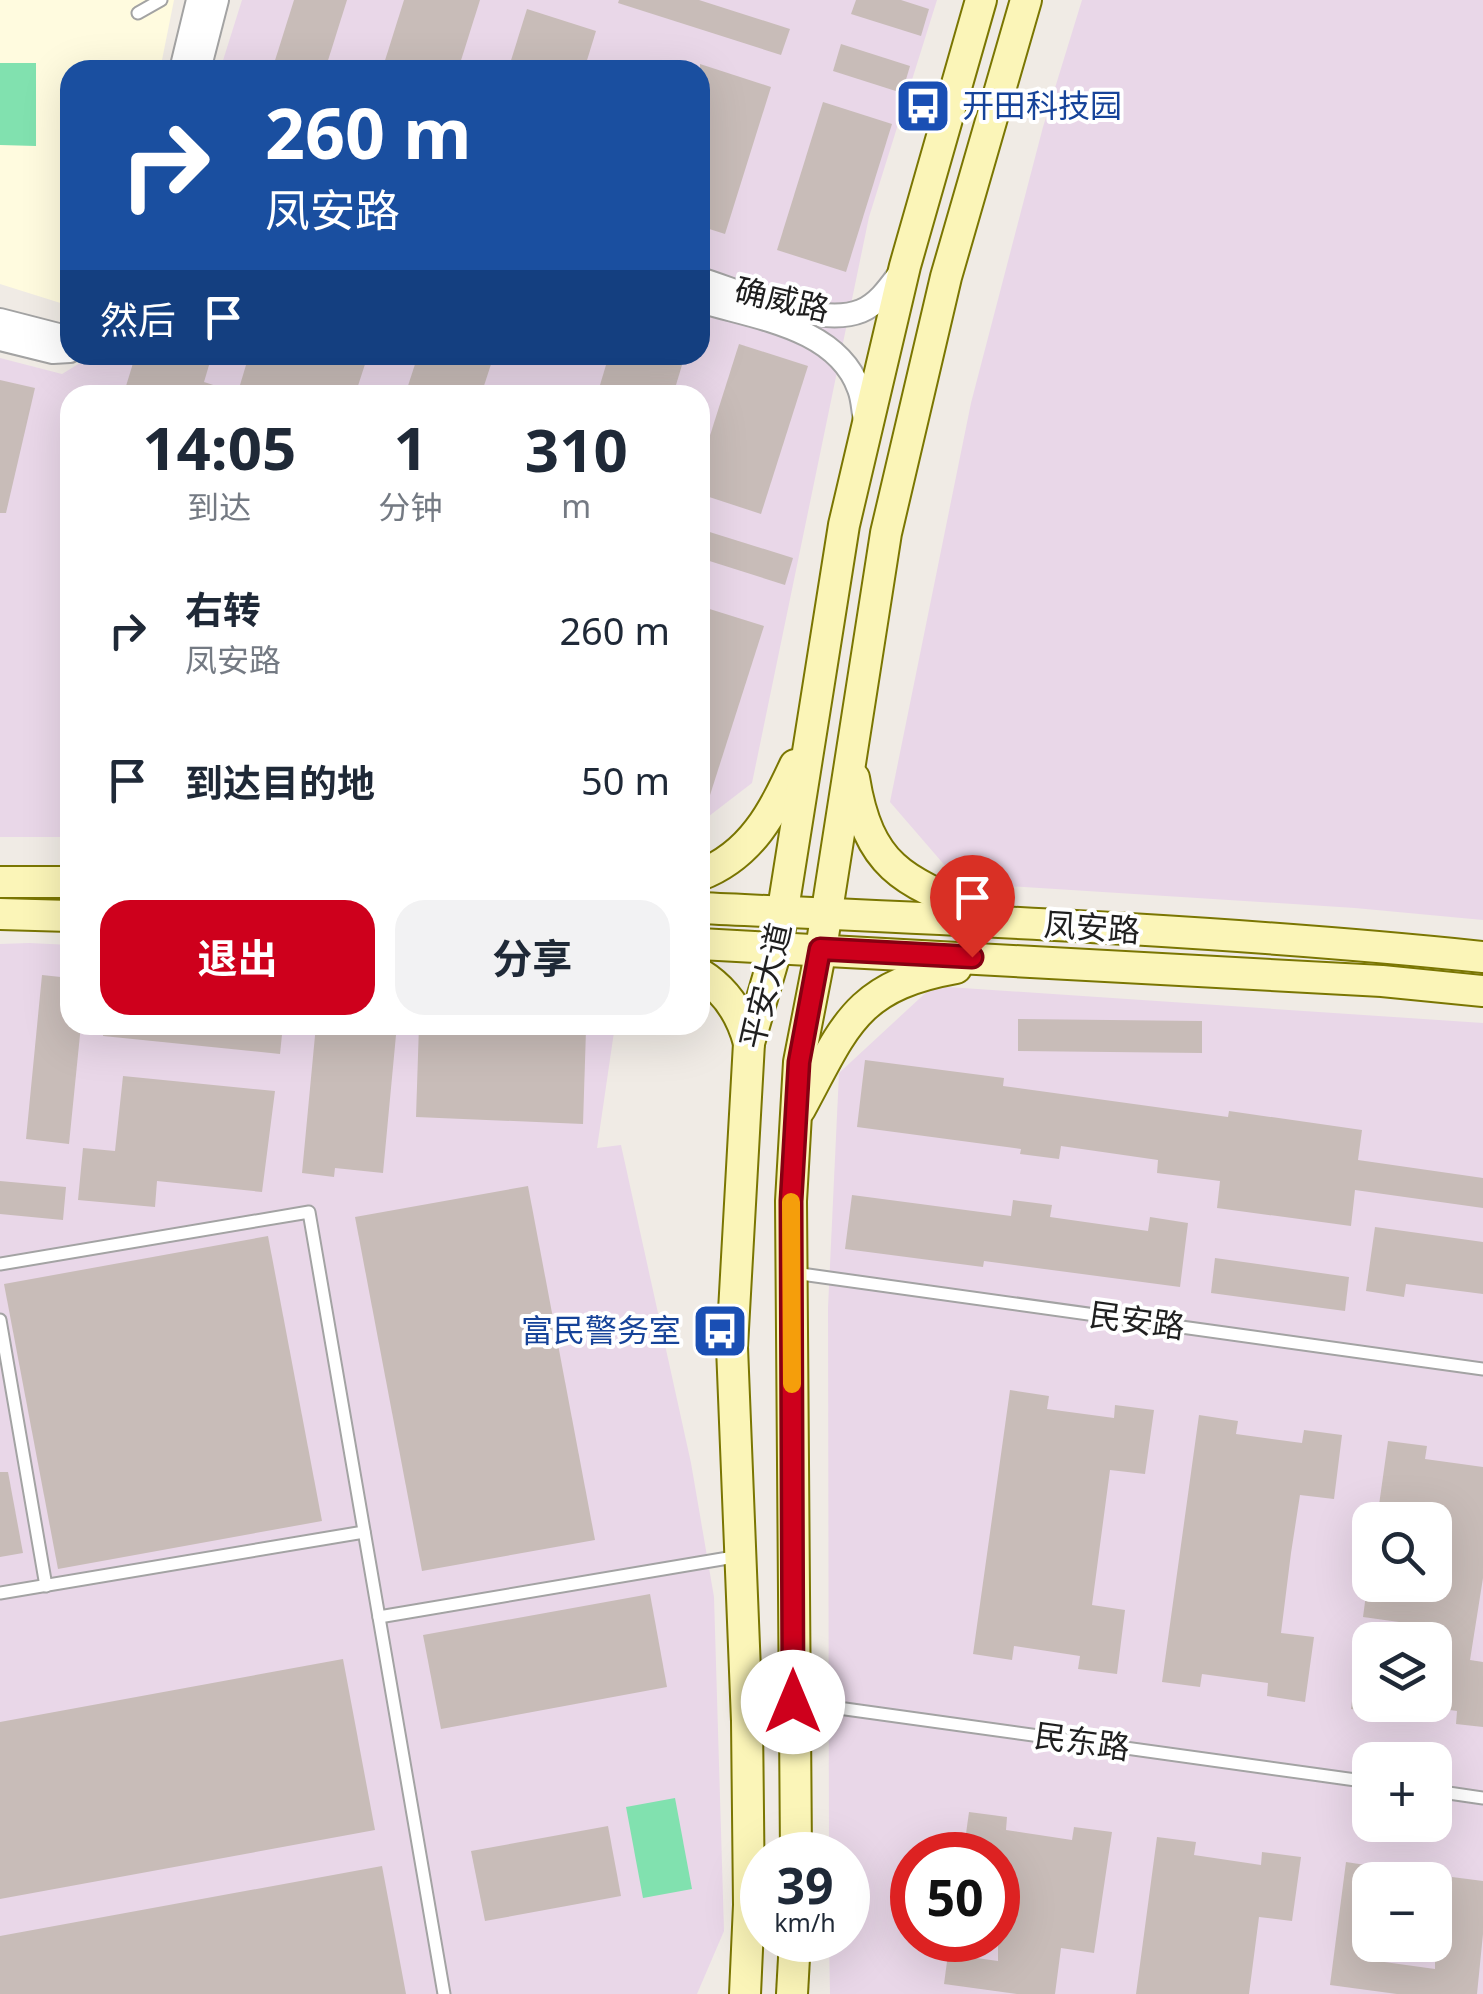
<!DOCTYPE html>
<html lang="zh">
<head>
<meta charset="utf-8">
<style>
	body { margin:0; font-family:"Noto Sans","Noto Sans SC",sans-serif; background:#f2f2f3; color:#1f2937; height:100vh; display:flex; flex-direction:column; font-size:38px; white-space:nowrap }
	* { box-sizing:border-box; margin:0 }
	p { font-size:32px; color:#747a83 }
	.icon { flex:none; width:55px; height:55px; fill:none; stroke:currentColor; stroke-width:2; stroke-linecap:round; stroke-linejoin:round }
	.map { position:relative; flex:1; overflow:hidden }
	.side { position:absolute; left:60px; top:385px; width:650px; height:650px; display:flex; flex-direction:column; background:#fff; border-radius:30px; box-shadow:0 10px 40px #0002 }
	.side>* { flex:none }
	.banner { position:absolute; left:60px; top:60px; width:650px; height:305px; border-radius:30px; box-shadow:0 10px 40px #0002; background:#1a4fa0; color:#fff; overflow:hidden }
	.buttons { position:absolute; left:1352px; top:1502px; display:grid; gap:20px }
	.buttons a { display:grid; place-items:center; width:100px; height:100px; border-radius:20px; background:#fff; box-shadow:0 10px 40px #0002; font-size:50px }
	.speed { position:absolute; left:740px; top:1832px; display:flex; gap:20px; font-size:50px; font-weight:700; text-align:center }
	.speed>* { display:grid; place-content:center; width:130px; height:130px; border-radius:50%; background:#fff; box-shadow:0 10px 40px #0002; line-height:1 }
	.speed small { font-size:25px; font-weight:400 }
	.speed .limit { border:15px solid #d22; background:#fff; color:#111 }
	.pin { position:absolute; display:grid; place-items:center; width:85px; height:85px; color:#fff; margin:-102px -42px; border-radius:50% 50% 50% 0; rotate:-45deg; box-shadow:0 0 10px #0007 }
	.pin .icon { rotate:45deg }
	.me { position:absolute; width:110px; margin:-55px; rotate:0deg; stroke-linejoin:round; filter:drop-shadow(0 0 8px #0008) }
	.turn { display:flex; align-items:center; gap:35px; height:210px; padding:0 40px; font-size:45px }
	.turn .icon { width:130px; height:130px; stroke-width:2.5 }
	.turn b { display:block; font-size:70px; line-height:85px }
	.then { display:flex; align-items:center; height:95px; padding:0 40px; background:#0003; gap:20px; font-size:38px }
	.eta { display:flex; justify-content:space-evenly; align-items:center; height:170px; text-align:center }
	.eta b { font-size:60px; font-weight:700; line-height:70px }
	.button { display:flex; gap:20px; margin-top:auto; padding:20px 40px }
	.button a { flex:1; height:115px; border-radius:30px; background:#ce001c; color:#fff; font-size:40px; font-weight:700; line-height:115px; text-align:center }
	.button a+a { background:#f2f2f3; color:#1f2937 }
	ul { padding:0; list-style:none }
	li { display:flex; align-items:center; gap:30px; height:150px; padding:0 40px }
	li div { flex:1 }
	li b { display:block; font-size:38px }
	li em { font-style:normal }
	.map>svg:first-child { display:block }
	.industrial { fill:#e9d7e8; fill-rule:evenodd }
	.education { fill:#fffbdf }
	.pitch { fill:#81e1af }
	.building { fill:#c8bcb8 }
	.lines { fill:none; stroke-linecap:round; stroke-linejoin:round }
	.lane-casing { stroke:#a3a3a3; stroke-width:15 }
	.street-casing { stroke:#a3a3a3; stroke-width:26 }
	.secondary-casing { stroke:#7a7602; stroke-width:34 }
	.lane { stroke:#fff; stroke-width:11 }
	.street { stroke:#fff; stroke-width:22 }
	.secondary { stroke:#fbf5b8; stroke-width:30 }
	.route-casing { stroke:#860012; stroke-width:25 }
	.route { stroke:#ce001c; stroke-width:18 }
	.slow { stroke:#f59e0b; stroke-width:18 }
	.labels { text-anchor:middle; stroke-width:8; stroke-linejoin:round; paint-order:stroke }
	.transit-label { font-size:32px; fill:#164399; stroke:#fff; text-anchor:start }
	.street-label { font-size:32px; fill:#1f1f1f; stroke:#fff }
</style>
</head>
<body>
<div class="map">
<svg width="1483" height="1994" viewBox="0 0 1483 1994">
	<rect width="100%" height="100%" fill="#f0ebe5"/>
	<g class="industrial">
		<path d="M242 0H937L869 217 752 783 700 823V395H70V837H0V358L62 374 93 355H700V70H220Z"/>
		<path d="M1082 0H1483V920L1355 908 960 883 890 802 971 403 1043 127Z"/>
		<path d="M29 943 70 945V1025H615L597 1148 621 1145 691 1463 714 1597 724 1931 697 1994H0V944Z"/>
		<path d="M933 986 1483 1023V1994H830L829 1940H848V1855H829L828 1308 839 1073ZM1370 1520H1435V1585H1370ZM1370 1640H1435V1705H1370ZM1370 1760H1435V1825H1370ZM912 1855H998V1940H912ZM1370 1880H1435V1945H1370Z"/>
	</g>
	<path class="education" d="M0 0H174L160 70H70V306L0 284Z"/>
	<g class="pitch">
		<path d="M0 63H36V146L0 145Z"/>
		<path d="M675 1798 692 1889 643 1898 626 1807Z"/>
	</g>
	<g class="building">
		<path d="M294 0H347L325 70H272Z"/>
		<path d="M404 0H480L458 70H382Z"/>
		<path d="M619 0H699L790 29 781 55 618 3Z"/>
		<path d="M856 0H901L929 9 921 36 851 14Z"/>
		<path d="M527 9 596 31 584 70H508Z"/>
		<path d="M841 44 910 66 902 93 833 71Z"/>
		<path d="M700 64 771 87 725 234 700 226Z"/>
		<path d="M823 102 892 124 846 272 777 250Z"/>
		<path d="M739 344 808 366 761 514 700 494V467Z"/>
		<path d="M142 355H212L204 382 235 392V395H153L126 386 134 360 141 362Z"/>
		<path d="M249 355H368L355 395H326L305 388 304 395H237Z"/>
		<path d="M418 355H494L481 395H405Z"/>
		<path d="M609 355H685L673 395H597Z"/>
		<path d="M0 380 35 388 6 513H0Z"/>
		<path d="M700 529 793 558 785 585 700 558Z"/>
		<path d="M700 606 764 626 703 817 700 816Z"/>
		<path d="M42 975 70 978V1025H81L69 1144 26 1139Z"/>
		<path d="M1018 1019 1202 1021V1053L1018 1051Z"/>
		<path d="M104 1025H283L280 1054 103 1036Z"/>
		<path d="M316 1025H349V1030L396 1035 383 1173 335 1168 334 1177 302 1173Z"/>
		<path d="M419 1025 586 1030 583 1124 416 1117Z"/>
		<path d="M865 1060 1004 1078 1003 1086 1228 1117 1229 1111 1362 1130 1358 1160 1483 1178V1208L1355 1190 1351 1226 1217 1208 1220 1181 1157 1173 1158 1160 1061 1146 1059 1159 1020 1154 1021 1149 857 1127Z"/>
		<path d="M123 1076 275 1091 262 1192 157 1181 155 1207 78 1200 83 1148 115 1151Z"/>
		<path d="M0 1181 66 1187 63 1220 0 1214Z"/>
		<path d="M528 1186 595 1540 422 1571 355 1217Z"/>
		<path d="M852 1195 1011 1216 1013 1200 1052 1205 1050 1217 1148 1231 1150 1217 1188 1223 1180 1287 984 1261 983 1267 845 1249Z"/>
		<path d="M1375 1227 1483 1242V1294L1406 1284 1404 1297 1366 1291Z"/>
		<path d="M268 1236 322 1521 58 1569 4 1284Z"/>
		<path d="M1215 1258 1349 1277 1345 1311 1211 1293Z"/>
		<path d="M1010 1390 1049 1396 1047 1409 1114 1418 1115 1405 1154 1410 1145 1474 1110 1470 1092 1605 1125 1610 1117 1674 1078 1669 1080 1656 1014 1646 1012 1660 973 1654Z"/>
		<path d="M1199 1415 1238 1421 1236 1434 1302 1443 1304 1430 1342 1435 1334 1499 1300 1495 1291 1553 1281 1633 1314 1637 1305 1702 1267 1696 1268 1683 1202 1674 1200 1687 1162 1682Z"/>
		<path d="M1388 1441 1427 1446 1425 1459 1483 1467V1578L1470 1660 1483 1662V1727L1456 1724 1457 1711 1435 1708V1627L1363 1617 1367 1587 1435 1596V1513L1379 1505Z"/>
		<path d="M0 1472H8L23 1553 0 1557Z"/>
		<path d="M650 1594 667 1687 441 1729 423 1635Z"/>
		<path d="M1360 1636H1370V1712L1351 1709Z"/>
		<path d="M343 1659 375 1830 0 1899V1722Z"/>
		<path d="M969 1812 1007 1817 1006 1830 1072 1840 1074 1827 1112 1832 1094 1953 1061 1948 1055 1994H1017L944 1984 948 1954 998 1961V1855H963Z"/>
		<path d="M608 1826 621 1896 485 1921 471 1851Z"/>
		<path d="M1157 1837 1196 1842 1194 1855 1261 1865 1262 1852 1301 1857 1292 1921 1259 1917 1249 1994H1136Z"/>
		<path d="M1346 1862 1405 1871 1404 1880H1370V1960L1435 1969V1888L1450 1890 1452 1877 1483 1881V1934L1477 1994H1397L1330 1985Z"/>
		<path d="M382 1866 406 1994H0V1936Z"/>
	</g>
	<g class="lines">
		<g class="lane-casing">
			<g id="lane">
				<path d="M138 13 161 0"/>
				<path d="M0 1264 309 1212 444 1994"/>
				<path d="M794 1273 1483 1369"/>
				<path d="M0 1320 46 1586"/>
				<path d="M0 1593 364 1532"/>
				<path d="M379 1617 740 1556"/>
				<path d="M795 1702 1370 1782"/>
				<path d="M1435 1791 1483 1798"/>
			</g>
		</g>
		<g class="street-casing">
			<g id="street">
				<path d="M181 70 198 0"/>
				<path d="M199 70 217 0"/>
				<path d="M700 279C742 292 819 328 861 311 878 304 889 288 900 273"/>
				<path d="M700 301C755 318 837 327 859 389 863 399 863 411 865 420"/>
				<path d="M0 320 70 338"/>
				<path d="M0 339 53 352 70 351"/>
			</g>
		</g>
		<g class="secondary-casing">
			<g id="secondary">
				<path d="M854 778C869 871 907 882 986 914"/>
				<path d="M700 875C752 855 773 812 795 765"/>
				<path d="M0 882H70"/>
				<path d="M700 908C961 920 1223 930 1483 957"/>
				<path d="M0 914 70 916"/>
				<path d="M700 944 1382 981 1483 991"/>
				<path d="M700 974C726 990 741 1013 749 1043"/>
				<path d="M800 1109C845 1026 855 986 956 968"/>
				<path d="M796 1855 791 1201 799 1062 821 949 886 533 946 277 1026 0"/>
				<path d="M745 1994 749 1905 747 1721 732 1347 749 1043 777 947 844 525 905 266 981 0"/>
				<path d="M792 1994 795 1940"/>
			</g>
		</g>
		<use href="#lane" class="lane"/>
		<use href="#street" class="street"/>
		<use href="#secondary" class="secondary"/>
	</g>
	<g class="lines">
		<g class="route-casing">
			<path id="route" d="M793 1702 791 1201 799 1062 820 949 972 957"/>
		</g>
		<use href="#route" class="route"/>
		<path class="slow" d="M791 1202 792 1384"/>
	</g>
	<defs>
		<g id="bus-square" transform="scale(2.875)"><rect x="-9" y="-9" width="18" height="18" rx="4" fill="#1a4fb4" stroke="#fff"/><path d="M-5-6H5V4H4V6H2V4H-2V6H-4V4H-5ZM-3.5-4V0h7V-4ZM-3.5 1.2v1.5H-2V1.2ZM2 1.2v1.5H3.5V1.2Z" fill="#fff"/></g>
	</defs>
	<g fill-rule="evenodd">
		<use href="#bus-square" x="923" y="106"/>
		<use href="#bus-square" x="720" y="1331"/>
	</g>
	<g class="labels">
		<g class="transit-label">
			<text x="962" y="117">开田科技园</text>
			<text x="681" y="1342" text-anchor="end">富民警务室</text>
		</g>
		<g class="street-label">
			<text transform="translate(782 300) rotate(13)" y="11">确威路</text>
			<text transform="translate(1092 928) rotate(4)" y="11">凤安路</text>
			<text transform="translate(766 986) rotate(-77)" y="11">平安大道</text>
			<text transform="translate(1137 1321) rotate(8)" y="11">民安路</text>
			<text transform="translate(1082 1742) rotate(8)" y="11">民东路</text>
		</g>
	</g>
</svg>
<div class="buttons">
<a><svg class="icon" aria-label="search" viewBox="0 0 24 24"><circle cx="10" cy="10" r="6"/><path d="M15 15l6 6"/></svg></a>
<a><svg class="icon" aria-label="layers" viewBox="0 0 24 24"><path d="M12 4l9 5-9 5-9-5zM3 14l9 5 9-5"/></svg></a>
<a>+</a>
<a>−</a>
</div>
<div class="speed"><div>39<small>km/h</small></div><div class="limit">50</div></div>
<div class="pin" style="left:972px;top:957px;background:#d93025"><svg class="icon" aria-label="arrive" viewBox="0 0 24 24"><path d="M6 21V4h12l-3 4 3 4H6"/></svg></div>
<svg class="me" style="left:793px;top:1702px" viewBox="-20 -20 40 40"><circle r="19" fill="#fff"/><path d="M0-13L10 11 0 6-10 11z" fill="#ce001c"/></svg>
<div class="banner">
<div class="turn"><svg class="icon" aria-label="right" viewBox="0 0 24 24"><path d="M7 20v-9h11M14 6l5 5-5 5"/></svg><div><b>260 m</b>凤安路</div></div>
<div class="then">然后<svg class="icon" aria-label="arrive" viewBox="0 0 24 24"><path d="M6 21V4h12l-3 4 3 4H6"/></svg></div>
</div>
<section class="side">
<div class="eta">
<div><b>14:05</b><p>到达</p></div>
<div><b>1</b><p>分钟</p></div>
<div><b>310</b><p>m</p></div>
</div>
<ul>
<li><svg class="icon" aria-label="right" viewBox="0 0 24 24"><path d="M7 20v-9h11M14 6l5 5-5 5"/></svg><div><b>右转</b><p>凤安路</p></div><em>260 m</em></li>
<li><svg class="icon" aria-label="arrive" viewBox="0 0 24 24"><path d="M6 21V4h12l-3 4 3 4H6"/></svg><div><b>到达目的地</b></div><em>50 m</em></li>
</ul>
<div class="button"><a>退出</a><a>分享</a></div>
</section>
</div>
</body>
</html>
